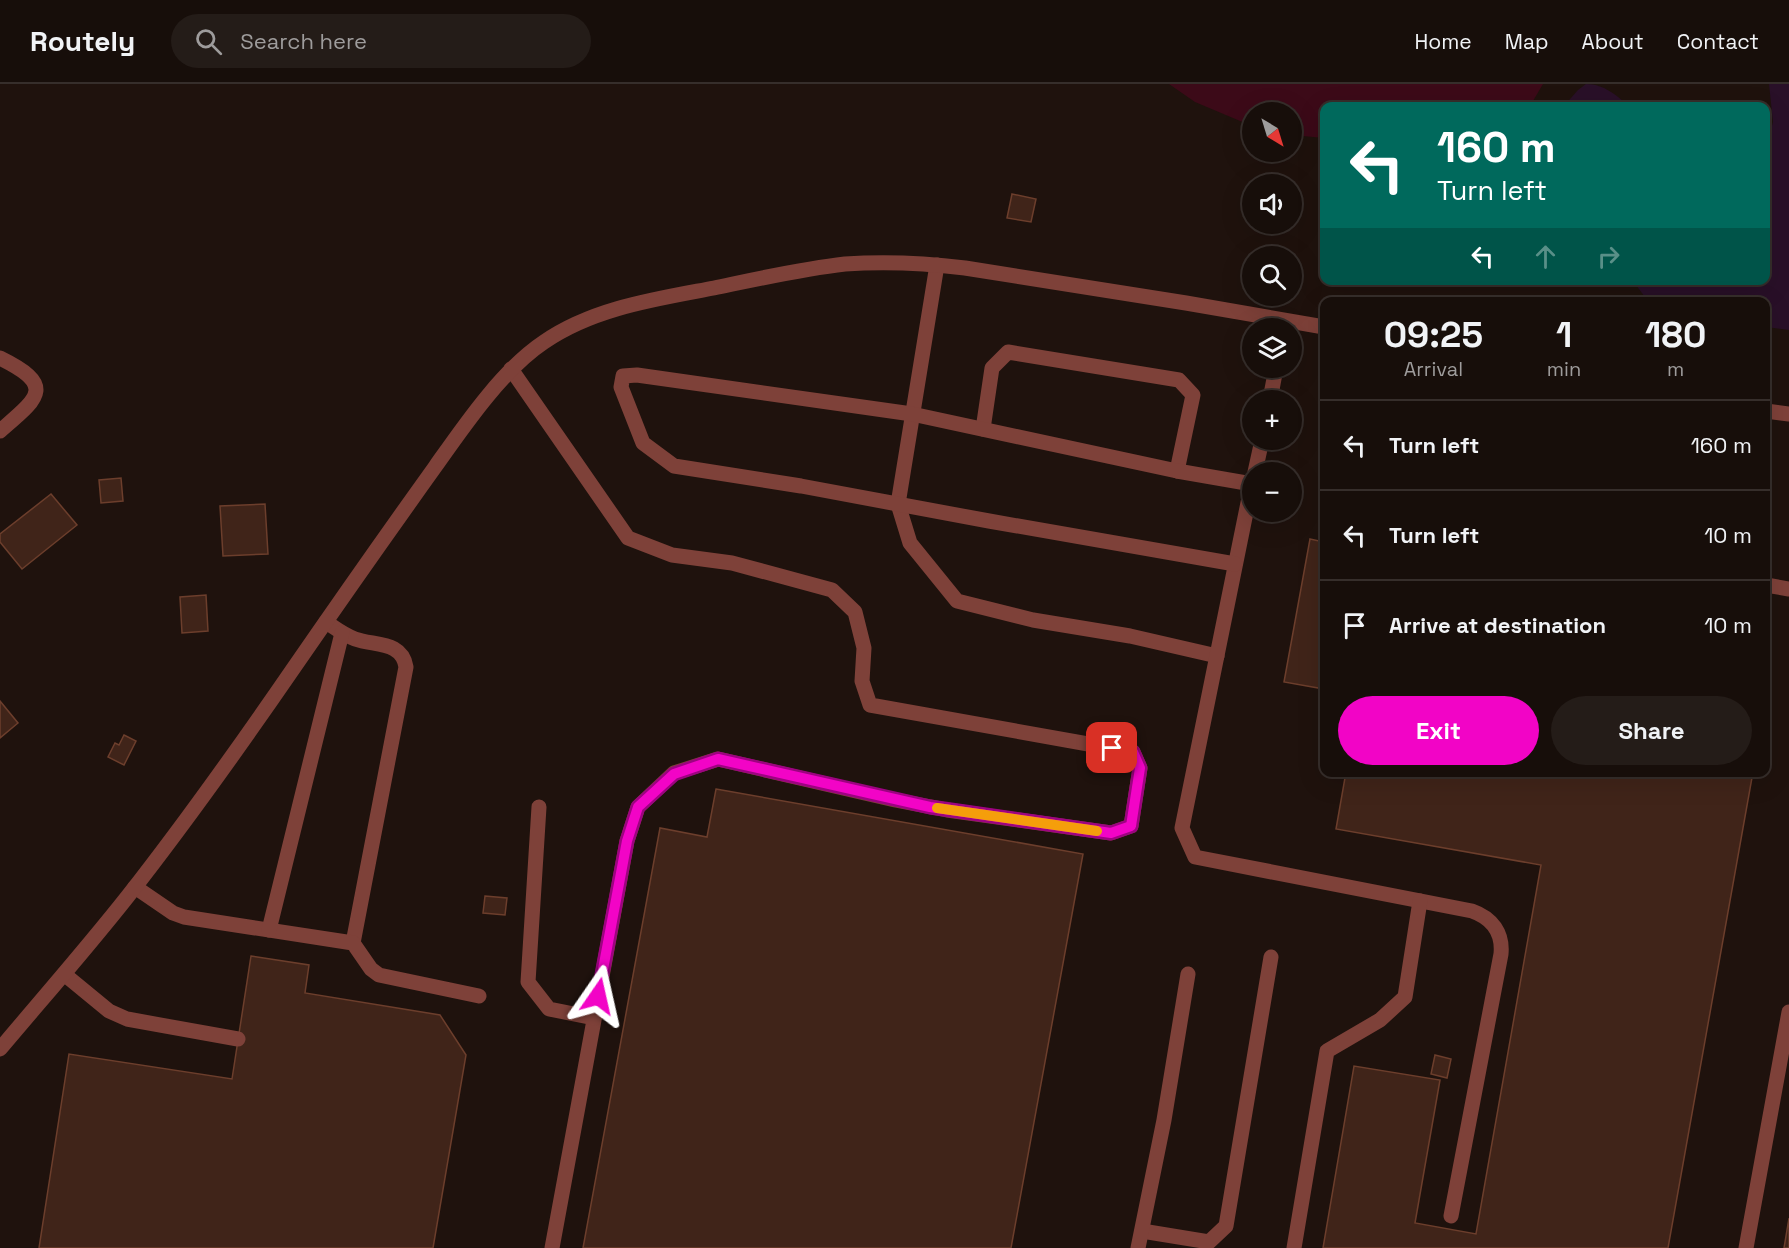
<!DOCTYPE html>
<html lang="en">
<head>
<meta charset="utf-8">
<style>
	body { margin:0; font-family:"Space Grotesk",sans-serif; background:#241c18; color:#f1f3f6; height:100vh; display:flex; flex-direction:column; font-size:22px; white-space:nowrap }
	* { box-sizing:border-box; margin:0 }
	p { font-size:20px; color:#9e9c9c }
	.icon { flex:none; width:33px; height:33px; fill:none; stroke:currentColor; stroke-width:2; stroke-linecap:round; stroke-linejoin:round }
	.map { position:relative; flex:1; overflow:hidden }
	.drawer { position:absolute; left:1320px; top:213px; width:450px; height:480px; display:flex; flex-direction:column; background:#170e0a; border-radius:12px; box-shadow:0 6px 24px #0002,0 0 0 2px #362e2b }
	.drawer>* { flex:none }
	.banner { position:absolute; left:1320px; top:18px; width:450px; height:183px; border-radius:12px; box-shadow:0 6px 24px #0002,0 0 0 2px #362e2b; background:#00695c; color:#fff; overflow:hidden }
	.needle { width:39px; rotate:142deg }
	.tools { position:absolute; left:1242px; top:18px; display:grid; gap:12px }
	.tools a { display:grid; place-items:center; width:60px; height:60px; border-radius:50%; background:#170e0a; box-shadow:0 6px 24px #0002,0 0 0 2px #362e2b; font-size:30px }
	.pin { position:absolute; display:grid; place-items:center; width:51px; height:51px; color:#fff; margin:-26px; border-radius:12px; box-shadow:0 3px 9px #0006 }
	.me { position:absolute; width:66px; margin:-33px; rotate:11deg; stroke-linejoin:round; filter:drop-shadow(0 0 4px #0008) }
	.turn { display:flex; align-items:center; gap:21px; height:126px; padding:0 18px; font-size:27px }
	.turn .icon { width:78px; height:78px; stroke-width:2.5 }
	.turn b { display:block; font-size:42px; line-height:51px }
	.lanes { display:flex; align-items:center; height:57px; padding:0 18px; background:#0003; justify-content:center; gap:30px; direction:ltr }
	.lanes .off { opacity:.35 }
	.eta { display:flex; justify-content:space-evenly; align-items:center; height:102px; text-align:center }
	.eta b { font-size:36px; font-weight:800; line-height:42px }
	.action { display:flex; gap:12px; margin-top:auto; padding:12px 18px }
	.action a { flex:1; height:69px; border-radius:36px; background:#f204c6; color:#fff; font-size:24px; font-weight:800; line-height:69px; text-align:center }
	.action a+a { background:#241c18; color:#f1f3f6 }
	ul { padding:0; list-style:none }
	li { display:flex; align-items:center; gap:18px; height:90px; padding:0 18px; border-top:2px solid #362e2b }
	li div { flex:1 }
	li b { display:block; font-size:22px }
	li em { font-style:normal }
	header { display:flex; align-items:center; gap:36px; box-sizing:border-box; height:84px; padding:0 30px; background:#170e0a; border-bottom:2px solid #362e2b }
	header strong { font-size:28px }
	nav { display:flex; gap:33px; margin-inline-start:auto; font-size:21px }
	.search { width:420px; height:54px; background:#241c18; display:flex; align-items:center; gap:15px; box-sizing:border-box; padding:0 21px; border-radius:33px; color:#9e9c9c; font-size:22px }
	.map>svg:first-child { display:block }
	.green { fill:#291028 }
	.water { fill:#3c0a18 }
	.building { fill:#402419; stroke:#6c3e2c; stroke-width:1.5 }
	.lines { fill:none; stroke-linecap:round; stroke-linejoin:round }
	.minor { stroke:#7e4139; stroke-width:15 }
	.route-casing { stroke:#9d0381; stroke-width:15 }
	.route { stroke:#f204c6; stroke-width:10 }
	.slow { stroke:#f59e0b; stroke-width:10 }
</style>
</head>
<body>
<header>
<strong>Routely</strong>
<div class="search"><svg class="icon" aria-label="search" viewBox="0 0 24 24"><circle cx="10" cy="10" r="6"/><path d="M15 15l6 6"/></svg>Search here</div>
<nav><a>Home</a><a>Map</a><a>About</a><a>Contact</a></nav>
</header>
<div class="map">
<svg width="1789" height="1164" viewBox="0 0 1789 1164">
	<rect width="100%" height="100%" fill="#1f120d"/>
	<g class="green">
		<path d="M1586 0C1604 0 1616 11 1629 22H1564L1578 6Z"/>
		<path d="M1769 0H1789V246L1766 243V218L1648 217 1633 197 1766 196V66L1773 38Z"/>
	</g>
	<path class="water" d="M1169 0H1543L1530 22H1324V54L1292 51V28H1252V42L1195 18Z"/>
	<g class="building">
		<path d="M1012 110 1036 115 1031 138 1007 134Z"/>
		<path d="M121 394 123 417 101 419 99 396Z"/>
		<path d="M51 410 77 441 22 485 0 458V450Z"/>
		<path d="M265 420 268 470 223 472 220 422Z"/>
		<path d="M1310 455 1324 458V605L1284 598Z"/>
		<path d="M206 511 208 547 182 549 180 513Z"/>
		<path d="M0 617 18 639 0 654Z"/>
		<path d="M124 651 136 657 124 681 108 673 115 659 119 661Z"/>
		<path d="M1346 688H1753L1668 1164H1323L1354 982 1440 996 1415 1139 1476 1150 1541 781 1336 745Z"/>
		<path d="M716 705 1083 770 1011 1164H583L660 744 707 753Z"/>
		<path d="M485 812 507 814 505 831 483 829Z"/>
		<path d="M251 872 309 881 305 909 440 931 466 971 433 1164H39L69 970 232 995Z"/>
		<path d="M1435 971 1451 975 1447 994 1431 990Z"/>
		<path d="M1789 1134V1164H1784Z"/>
	</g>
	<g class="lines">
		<g class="minor">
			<path d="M937 181 898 420 910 459 957 517 1033 536 1130 552 1217 572"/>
			<path d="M0 274C57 302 38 314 0 347"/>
			<path d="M511 285 628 454 672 471 732 479 832 506 855 528 864 564 862 597 870 621 1133 668 1140 684 1131 742 1111 749 947 726 895 716 718 675 674 689 638 723 627 757 552 1164"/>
			<path d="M1270 316 1276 284"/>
			<path d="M1766 327 1789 330"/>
			<path d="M983 345 992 284 1008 268 1179 296 1193 311 1177 387"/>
			<path d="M1255 388 1262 356"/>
			<path d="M1252 399 1182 744 1195 773 1472 827C1492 834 1503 849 1501 870L1451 1132"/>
			<path d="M1235 480 989 437 801 402 674 382 643 359 621 303 623 292 637 291 912 330 1177 387 1252 400"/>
			<path d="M1766 501 1789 505"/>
			<path d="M326 538C335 544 344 551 355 555 375 562 402 557 406 583L353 859"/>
			<path d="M539 723 528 898 549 925 594 934"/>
			<path d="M135 803 173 829 184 833 353 859 371 885 379 891 479 912"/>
			<path d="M269 846 342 549"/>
			<path d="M64 890 109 927 127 935 238 955"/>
			<path d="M0 965C43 914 87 864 128 812 186 738 240 662 293 585 340 517 387 450 435 383 464 342 502 286 544 258 593 224 656 215 714 204 757 195 801 185 845 180 886 177 925 179 965 184L1186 219 1324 243"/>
			<path d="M1142 1147 1209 1158 1226 1142 1271 873"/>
			<path d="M1138 1164 1164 1036 1188 890"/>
			<path d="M1294 1164 1327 967 1380 936 1405 913 1420 817"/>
			<path d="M1746 1164 1789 928"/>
		</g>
	</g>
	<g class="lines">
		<g class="route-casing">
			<path id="route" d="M598 912 627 757 638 723 674 690 718 675 930 723 1111 749 1131 742 1140 684 1133 668 1112 664"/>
		</g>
		<use href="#route" class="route"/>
		<path class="slow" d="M937 724 1097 747"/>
	</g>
</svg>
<div class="tools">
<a><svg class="needle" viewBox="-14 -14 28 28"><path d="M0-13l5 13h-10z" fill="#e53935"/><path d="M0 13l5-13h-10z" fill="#9e9c9c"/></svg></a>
<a><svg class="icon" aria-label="sound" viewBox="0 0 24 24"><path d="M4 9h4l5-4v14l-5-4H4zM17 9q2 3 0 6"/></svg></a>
<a><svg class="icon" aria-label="search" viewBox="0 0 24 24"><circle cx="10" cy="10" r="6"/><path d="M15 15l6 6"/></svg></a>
<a><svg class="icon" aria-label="layers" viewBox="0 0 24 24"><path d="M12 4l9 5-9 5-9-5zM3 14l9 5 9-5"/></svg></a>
<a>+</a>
<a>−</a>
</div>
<div class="pin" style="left:1112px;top:664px;background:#d93025"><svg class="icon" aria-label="arrive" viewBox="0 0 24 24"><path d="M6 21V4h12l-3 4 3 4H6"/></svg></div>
<svg class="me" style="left:598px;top:912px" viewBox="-20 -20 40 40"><path d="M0-17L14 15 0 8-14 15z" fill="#f204c6" stroke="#fff" stroke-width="4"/></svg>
<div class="banner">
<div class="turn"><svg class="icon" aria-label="left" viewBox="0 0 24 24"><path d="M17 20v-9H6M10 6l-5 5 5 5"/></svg><div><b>160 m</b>Turn left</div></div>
<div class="lanes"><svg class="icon" aria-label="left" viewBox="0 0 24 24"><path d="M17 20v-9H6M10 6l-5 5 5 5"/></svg><svg class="icon off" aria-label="ahead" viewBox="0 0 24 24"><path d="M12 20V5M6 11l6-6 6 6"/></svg><svg class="icon off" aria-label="right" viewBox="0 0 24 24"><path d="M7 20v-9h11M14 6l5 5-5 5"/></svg></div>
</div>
<section class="drawer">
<div class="eta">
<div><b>09:25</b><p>Arrival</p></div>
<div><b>1</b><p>min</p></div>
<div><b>180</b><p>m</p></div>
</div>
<ul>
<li><svg class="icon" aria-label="left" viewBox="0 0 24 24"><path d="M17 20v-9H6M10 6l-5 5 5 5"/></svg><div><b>Turn left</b></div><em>160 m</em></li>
<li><svg class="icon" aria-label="left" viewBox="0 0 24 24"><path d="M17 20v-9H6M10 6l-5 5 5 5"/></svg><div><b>Turn left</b></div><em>10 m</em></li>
<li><svg class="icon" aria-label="arrive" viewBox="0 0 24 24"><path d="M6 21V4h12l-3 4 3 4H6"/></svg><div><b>Arrive at destination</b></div><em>10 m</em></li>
</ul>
<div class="action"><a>Exit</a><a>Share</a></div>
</section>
</div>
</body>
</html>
